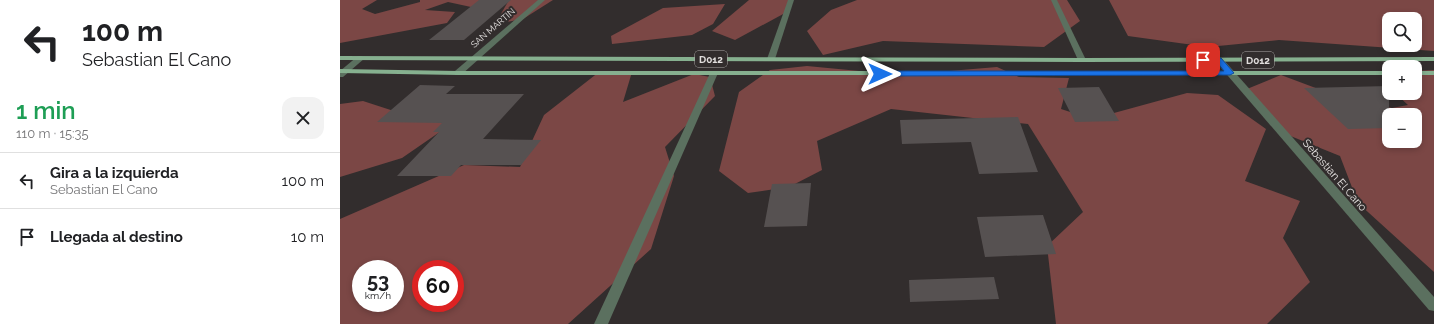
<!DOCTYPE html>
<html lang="es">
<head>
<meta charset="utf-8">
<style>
	body { margin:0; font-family:Raleway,sans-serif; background:#f2f2f2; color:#202124; height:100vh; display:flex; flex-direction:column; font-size:15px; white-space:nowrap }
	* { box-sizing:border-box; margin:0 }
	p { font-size:13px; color:#757577 }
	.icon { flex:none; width:22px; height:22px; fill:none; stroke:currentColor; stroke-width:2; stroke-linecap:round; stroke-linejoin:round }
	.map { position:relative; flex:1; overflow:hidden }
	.sheet { display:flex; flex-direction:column; background:#fff; width:340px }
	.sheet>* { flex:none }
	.guide { background:#fff; color:#202124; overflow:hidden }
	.controls { position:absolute; left:1042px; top:12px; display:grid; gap:8px }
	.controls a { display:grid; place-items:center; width:40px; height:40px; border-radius:8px; background:#fff; box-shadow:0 2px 6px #0003; font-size:20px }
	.speed { position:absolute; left:12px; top:260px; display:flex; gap:8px; font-size:20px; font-weight:700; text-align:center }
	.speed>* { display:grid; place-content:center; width:52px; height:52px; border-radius:50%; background:#fff; box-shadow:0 2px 6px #0003; line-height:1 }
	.speed small { font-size:10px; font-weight:400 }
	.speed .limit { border:6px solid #d22; background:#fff; color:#111 }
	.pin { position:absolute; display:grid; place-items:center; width:34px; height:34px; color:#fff; margin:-17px; border-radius:8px; box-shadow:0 2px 6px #0006 }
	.me { position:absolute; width:44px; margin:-22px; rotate:90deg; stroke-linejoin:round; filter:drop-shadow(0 0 3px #0008) }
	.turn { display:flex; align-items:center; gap:14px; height:84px; padding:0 16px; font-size:18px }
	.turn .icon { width:52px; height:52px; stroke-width:2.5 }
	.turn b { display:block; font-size:28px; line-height:34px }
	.round { display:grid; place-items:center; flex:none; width:42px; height:42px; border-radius:12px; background:#f2f2f2 }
	.head { display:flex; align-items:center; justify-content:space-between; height:68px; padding:0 16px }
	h1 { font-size:24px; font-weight:600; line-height:30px; color:#1e9e55 }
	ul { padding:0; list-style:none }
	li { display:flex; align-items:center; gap:12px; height:56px; padding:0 16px; border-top:1px solid #e0e0e0 }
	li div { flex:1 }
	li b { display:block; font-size:15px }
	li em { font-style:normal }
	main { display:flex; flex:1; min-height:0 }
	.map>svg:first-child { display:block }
	.green { fill:#7b4745; fill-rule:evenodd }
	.building { fill:#565151 }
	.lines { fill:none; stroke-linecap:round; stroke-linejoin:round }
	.street { fill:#5b705f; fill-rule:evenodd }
	.primary { fill:#86b08f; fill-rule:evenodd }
	.route { fill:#1a73e8; stroke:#114b97 }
	.labels { text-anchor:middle; stroke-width:4; stroke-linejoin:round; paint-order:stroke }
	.far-street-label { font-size:9px; fill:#e1dedd; stroke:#322d2d }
	.shield { fill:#322d2d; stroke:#aca9a8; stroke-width:1 }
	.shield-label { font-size:10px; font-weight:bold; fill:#e1dedd }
	.street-label { font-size:11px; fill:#e1dedd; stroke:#322d2d }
</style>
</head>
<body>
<main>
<section class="sheet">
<div class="guide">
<div class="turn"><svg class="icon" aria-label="left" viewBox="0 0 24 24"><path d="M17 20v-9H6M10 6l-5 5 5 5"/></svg><div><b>100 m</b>Sebastian El Cano</div></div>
</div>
<div class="head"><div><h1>1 min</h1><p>110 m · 15:35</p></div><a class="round"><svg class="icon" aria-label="close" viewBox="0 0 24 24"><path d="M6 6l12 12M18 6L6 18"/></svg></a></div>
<ul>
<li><svg class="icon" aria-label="left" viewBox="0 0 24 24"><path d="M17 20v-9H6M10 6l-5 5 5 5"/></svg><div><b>Gira a la izquierda</b><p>Sebastian El Cano</p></div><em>100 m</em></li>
<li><svg class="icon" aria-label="arrive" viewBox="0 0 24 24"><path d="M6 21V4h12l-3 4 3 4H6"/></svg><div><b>Llegada al destino</b></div><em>10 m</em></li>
</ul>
</section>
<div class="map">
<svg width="1094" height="324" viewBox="0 0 1094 324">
	<rect width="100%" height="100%" fill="#322d2d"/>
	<g class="green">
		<path d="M0 0H37L22 9 35 14 80 2V0H159L131 7 108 2 85 10 115 12 107 23 0 43Z"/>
		<path d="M169 0H213L183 19 155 24Z"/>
		<path d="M409 0H449L445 13 395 40 372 31Z"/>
		<path d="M517 0H727L740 21 704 47 543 41 483 55 467 31 491 10Z"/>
		<path d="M769 0H1094V51L939 40 868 47 788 36ZM1049 19H1075V45H1049Z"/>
		<path d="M385 4 373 24 352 35 272 44 271 36 323 8Z"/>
		<path d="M467 66 561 75 657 67 679 77 729 78 721 109 752 119 847 93 878 95 926 129 905 181 960 201 943 238 970 282 927 324H716L707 246 743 212 688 124 551 109 477 141 482 170 449 187 408 193 379 171 399 92 430 70Z"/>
		<path d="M1094 70V272L1018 203 1000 156 948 135 907 89 941 75 1005 99 1052 108 1068 105 1055 93H1075V71ZM1049 115H1075V141H1049Z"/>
		<path d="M259 72H292L283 102 354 74 370 77 375 96 325 147 334 176 311 249 228 324H0V219L124 165 180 167 204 115ZM21 269H55V303H21ZM81 269H115V303H81Z"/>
		<path d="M23 101 63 114 120 118 62 158 0 177V104Z"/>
	</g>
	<g class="building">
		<path d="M139 0H171L124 40H89Z"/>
		<path d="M80 85 115 86 106 94H184L143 139 201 140 181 165H121L111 176H57L99 132H93L102 123 37 122Z"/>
		<path d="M1049 86V128L1008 129 964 88Z"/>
		<path d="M759 87 779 121 735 122 718 88Z"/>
		<path d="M678 117 698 172 639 174 631 142 562 144 560 120Z"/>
		<path d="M471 183 467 226 424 227 432 184Z"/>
		<path d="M703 215 716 254 645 257 637 217Z"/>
		<path d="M654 277 659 299 570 302 569 280Z"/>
	</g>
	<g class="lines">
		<g class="street">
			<path d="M198 0H205L121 75H115V71Z"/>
			<path d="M448 0H454L435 59 431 61H428L427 59Z"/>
			<path d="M711 0H717L746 60 745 62H739L738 60Z"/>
			<path d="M18 56H21L25 58 3 77H0V71Z"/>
			<path d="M876 58H882L1094 297V311L1089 310 876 62Z"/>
			<path d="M371 71H374L378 73 268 324H254Z"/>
		</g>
		<g class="primary">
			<path d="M0 56 742 58 1094 57V61L742 62 0 60Z"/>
			<path d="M0 69 118 71H1049V75H118L0 73Z"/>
			<rect x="1075" y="71" width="19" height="4"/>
		</g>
	</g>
	<path class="route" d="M861 58H881L894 73 890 75 540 76 536 74 540 71H884L877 62H863L860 60Z"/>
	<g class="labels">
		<g class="far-street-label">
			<text transform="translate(153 28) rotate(-41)" y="3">SAN MARTIN</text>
		</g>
		<g class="shield">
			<rect x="355" y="51" width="32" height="16" rx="3"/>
			<rect x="902" y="52" width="32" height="16" rx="3"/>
		</g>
		<g class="shield-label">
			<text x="371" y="63">D012</text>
			<text x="918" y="64">D012</text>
		</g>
		<g class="street-label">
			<text transform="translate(995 175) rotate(49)" y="4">Sebastian El Cano</text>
		</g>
	</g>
</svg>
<div class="controls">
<a><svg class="icon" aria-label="search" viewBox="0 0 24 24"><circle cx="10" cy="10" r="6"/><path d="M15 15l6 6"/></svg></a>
<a>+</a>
<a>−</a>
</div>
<div class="speed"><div>53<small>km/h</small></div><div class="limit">60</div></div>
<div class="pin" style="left:863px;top:60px;background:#d93025"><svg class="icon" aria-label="arrive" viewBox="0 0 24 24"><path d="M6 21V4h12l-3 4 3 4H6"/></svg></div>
<svg class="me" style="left:540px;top:74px" viewBox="-20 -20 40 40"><path d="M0-17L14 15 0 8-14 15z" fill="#1a73e8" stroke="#fff" stroke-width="4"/></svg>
</div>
</main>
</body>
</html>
